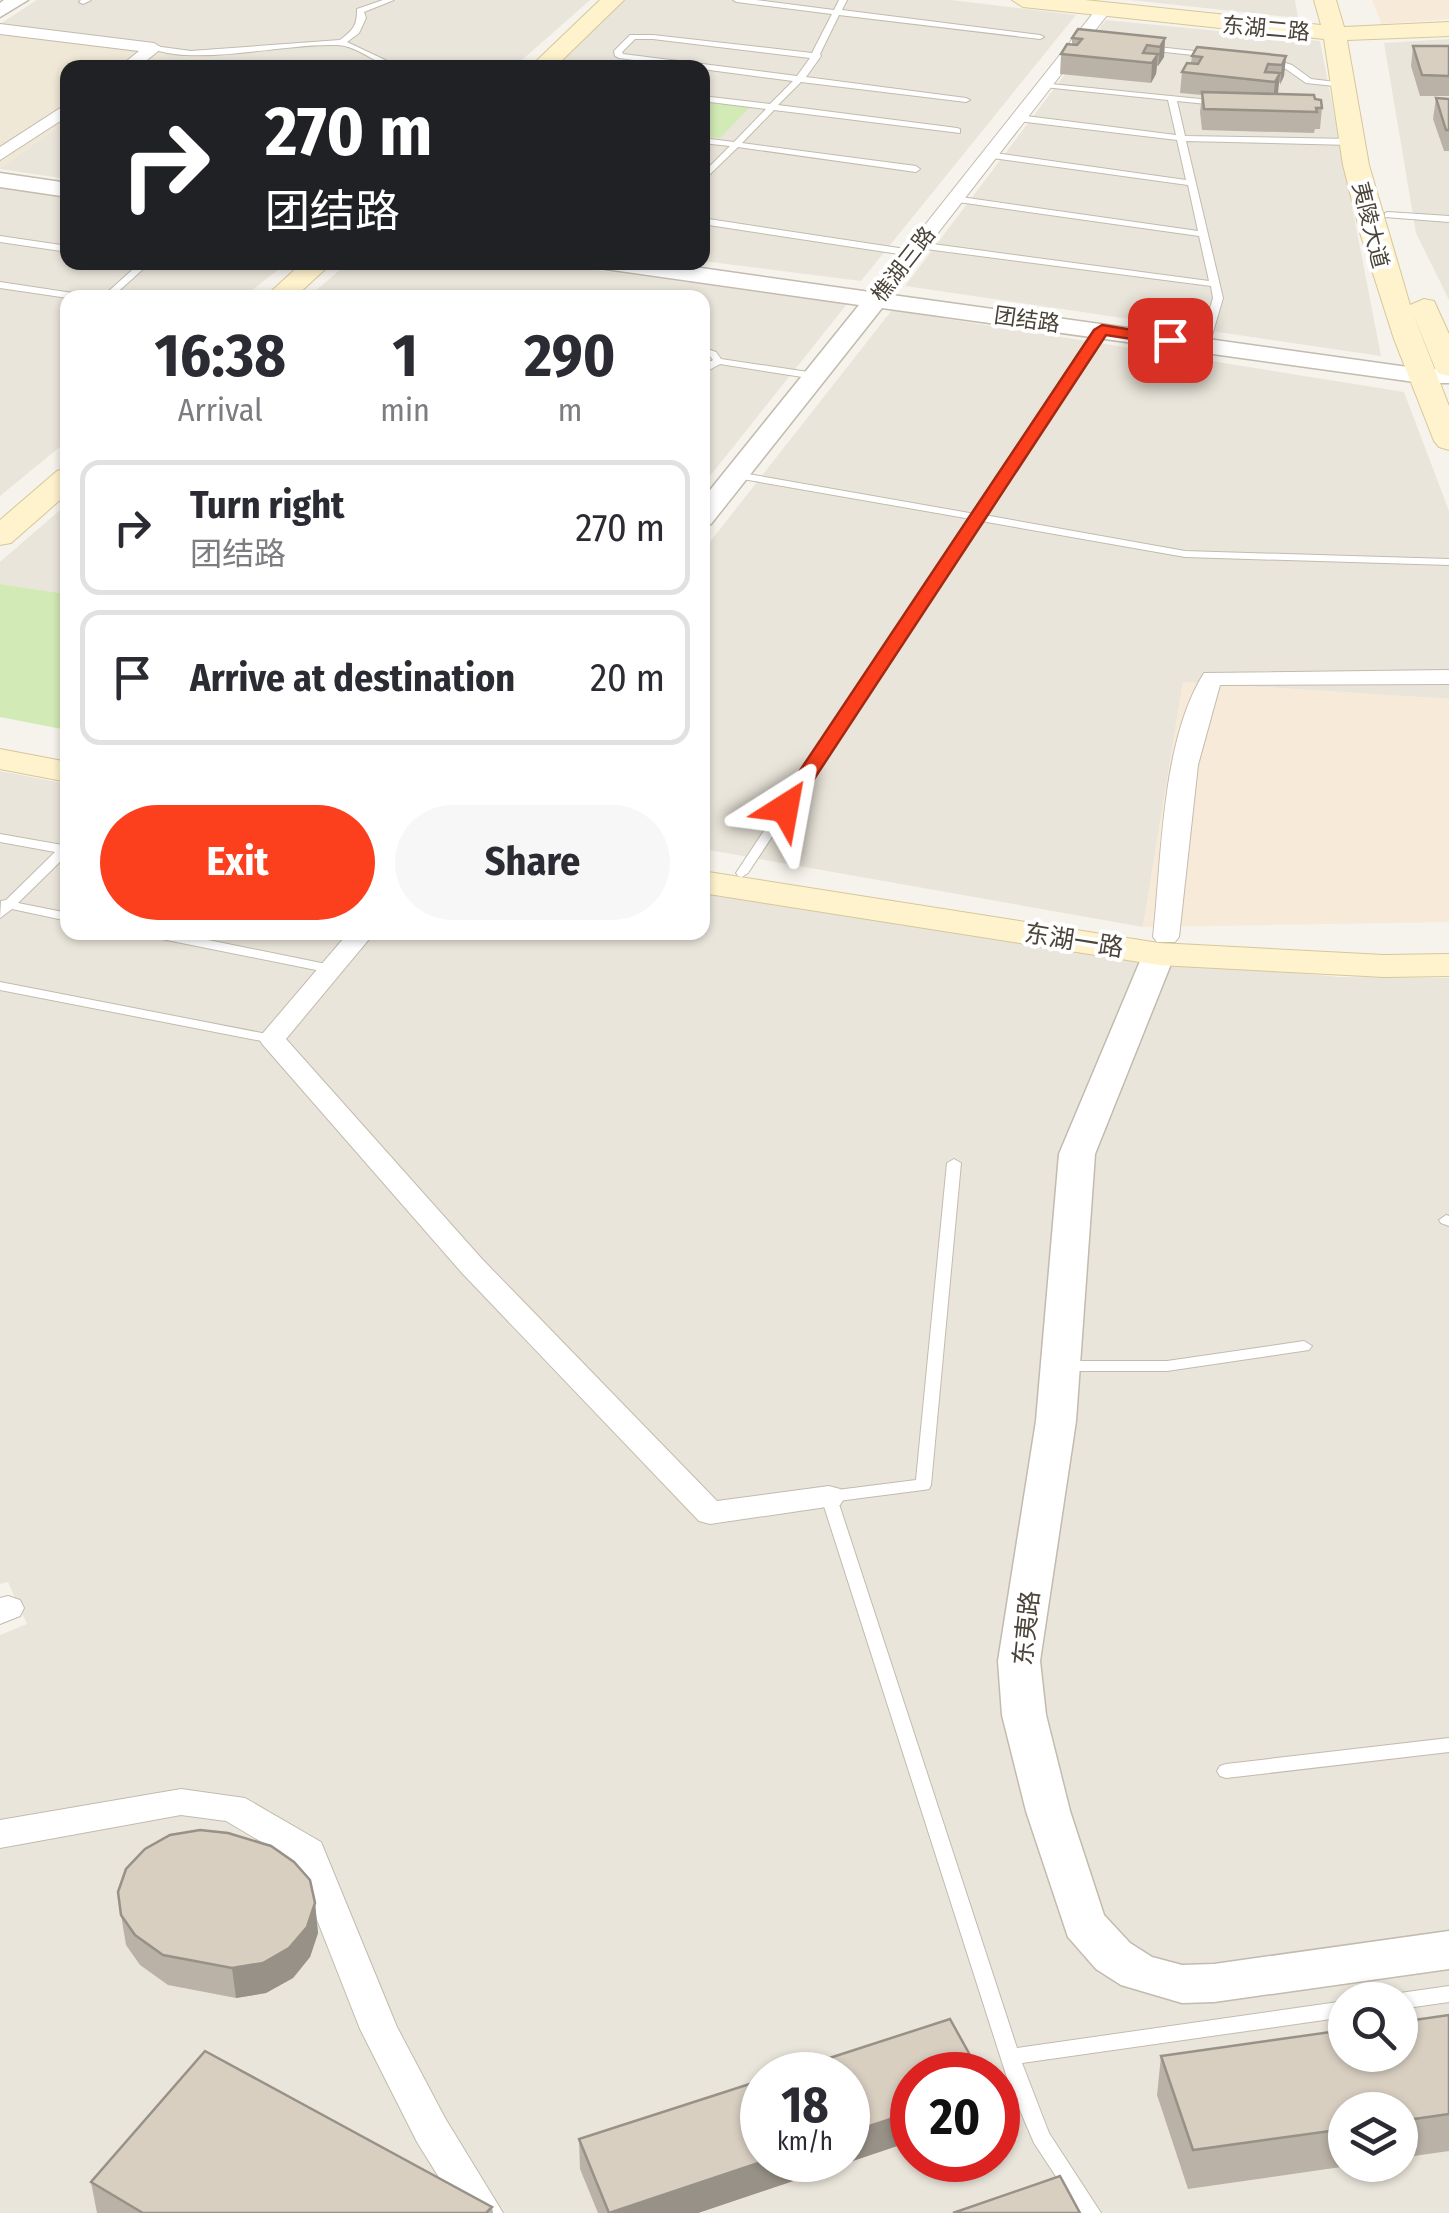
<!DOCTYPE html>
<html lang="en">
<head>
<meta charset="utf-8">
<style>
	body { margin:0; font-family:"Fira Sans Condensed","Noto Sans SC",sans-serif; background:#f7f7f7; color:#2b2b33; height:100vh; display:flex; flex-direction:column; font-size:38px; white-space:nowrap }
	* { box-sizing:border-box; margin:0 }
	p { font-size:32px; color:#7c7c81 }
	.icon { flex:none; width:55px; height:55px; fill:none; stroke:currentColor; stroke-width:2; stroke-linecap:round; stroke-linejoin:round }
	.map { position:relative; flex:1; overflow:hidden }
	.drawer { position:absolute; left:60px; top:290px; width:650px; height:650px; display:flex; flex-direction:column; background:#fff; border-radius:20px; box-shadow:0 2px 8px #0004 }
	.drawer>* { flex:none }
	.banner { position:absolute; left:60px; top:60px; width:650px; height:210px; border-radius:20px; box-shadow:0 2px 8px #0004; background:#202124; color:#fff; overflow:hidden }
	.fabs { position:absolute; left:1328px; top:1982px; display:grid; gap:20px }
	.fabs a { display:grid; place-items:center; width:90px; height:90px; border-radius:50%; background:#fff; box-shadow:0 2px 8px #0004; font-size:50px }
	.speed { position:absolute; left:740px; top:2052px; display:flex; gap:20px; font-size:50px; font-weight:700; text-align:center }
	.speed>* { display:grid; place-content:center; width:130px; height:130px; border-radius:50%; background:#fff; box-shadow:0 2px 8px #0004; line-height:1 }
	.speed small { font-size:25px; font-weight:400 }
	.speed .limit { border:15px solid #d22; background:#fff; color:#111 }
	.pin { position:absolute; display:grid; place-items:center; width:85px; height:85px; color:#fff; margin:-42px; border-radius:20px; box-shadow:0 5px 15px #0006 }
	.me { position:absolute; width:110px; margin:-55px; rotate:34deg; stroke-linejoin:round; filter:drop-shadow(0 0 8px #0008) }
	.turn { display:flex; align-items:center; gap:35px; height:210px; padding:0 40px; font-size:45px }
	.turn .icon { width:130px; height:130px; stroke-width:2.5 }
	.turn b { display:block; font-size:70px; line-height:85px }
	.eta { display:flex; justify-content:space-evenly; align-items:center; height:170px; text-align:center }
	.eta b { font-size:60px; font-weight:700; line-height:70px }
	.button { display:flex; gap:20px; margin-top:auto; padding:20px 40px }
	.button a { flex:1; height:115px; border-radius:60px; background:#fc3f1d; color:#fff; font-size:40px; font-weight:700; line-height:115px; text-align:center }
	.button a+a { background:#f7f7f7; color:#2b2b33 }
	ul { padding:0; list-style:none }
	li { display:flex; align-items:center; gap:30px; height:135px; margin:0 20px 15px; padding:0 20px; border:5px solid #e1e1e2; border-radius:20px }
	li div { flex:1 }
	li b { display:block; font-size:38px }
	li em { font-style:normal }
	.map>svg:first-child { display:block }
	.residential { fill:#eae5da; fill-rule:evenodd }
	.commercial { fill:#f7ead8 }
	.education { fill:#efe8d6 }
	.green { fill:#d2eab5 }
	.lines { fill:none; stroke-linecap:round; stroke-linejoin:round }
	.service-casing { stroke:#c2bbae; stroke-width:2 }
	.minor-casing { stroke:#c2bbae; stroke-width:2 }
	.tertiary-casing { stroke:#c2bbae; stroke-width:3 }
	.secondary-casing { stroke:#d6c79b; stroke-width:2 }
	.service { fill:#fff; fill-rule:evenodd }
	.minor { fill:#fff; fill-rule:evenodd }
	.tertiary { fill:#fff; fill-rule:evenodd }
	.secondary { fill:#fff3cd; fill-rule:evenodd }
	.wall { fill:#bab2a6 }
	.shaded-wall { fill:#979187 }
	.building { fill:#d8cfc1; stroke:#979187; stroke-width:2.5 }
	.route { fill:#fc3f1d; stroke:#a42913; stroke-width:2.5 }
	.labels { text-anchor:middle; stroke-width:8; stroke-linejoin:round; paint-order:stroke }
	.far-street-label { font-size:22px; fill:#4b4439; stroke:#fff }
	.street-label { font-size:25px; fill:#4b4439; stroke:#fff }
</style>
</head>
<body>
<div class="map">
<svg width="1449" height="2213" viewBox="0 0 1449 2213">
	<rect width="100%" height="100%" fill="#f6f3ec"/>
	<g class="residential">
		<path d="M37 0H590L513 68 145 67 174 48 0 24Z"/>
		<path d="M625 0H951L1076 15 861 281 703 261 702 68H552Z"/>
		<path d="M1130 0H1295L1298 18Z"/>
		<path d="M1106 20 1320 41 1381 356 905 286Z"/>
		<path d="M1449 39V300L1416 233 1384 43Z"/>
		<path d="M67 121V179L0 169V168Z"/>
		<path d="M0 185 67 195 68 262 287 263 243 297 68 298 67 441 0 496Z"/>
		<path d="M537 262 847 304 703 485 702 298H307L348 263Z"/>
		<path d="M892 310 1404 392 1449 511V699L1183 682 1143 927 703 849 702 552Z"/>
		<path d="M67 504V594L0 584V562Z"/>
		<path d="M0 771 67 784 68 932H702L703 893 1123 958 1340 977 1449 978V2213H0V1635L27 1624 8 1582 0 1584ZM1345 2000H1400V2055H1345ZM762 2075H848V2160H762ZM912 2075H998V2160H912ZM1345 2110H1400V2165H1345Z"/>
	</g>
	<g class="commercial">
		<path d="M1372 0H1449V19L1382 24Z"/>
		<path d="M1183 682 1449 699V922L1143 927Z"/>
	</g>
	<path class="education" d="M0 24 175 47 145 67 68 68 67 121 0 168Z"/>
	<g class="green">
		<path d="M703 100 751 106 720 138 703 136Z"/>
		<path d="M0 584 67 594V730L0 717Z"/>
	</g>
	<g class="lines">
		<g class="service-casing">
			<g id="service">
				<path d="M81 0H91L83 4 79 2Z"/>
				<path d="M383 0H394L364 12 366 18 359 33 347 42 402 68C378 68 359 45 336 45 283 43 197 67 150 48L154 46 191 51 340 40C354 29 357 26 357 9Z"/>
				<path d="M733 0H756L834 10 839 0H847L842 10 1040 35 1044 37 1040 39 839 15 820 54 821 56 806 77 966 98 970 100 966 102 801 82 778 105 957 128 960 129V133L774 110 742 143 916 166 920 169 916 172 738 147 702 182V174L730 146 702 143V138L734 142 766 109 702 101V96L770 104 793 81 619 58 615 56 614 51 630 35H653L812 53 832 14 737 2ZM635 39H653L810 58 797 76 623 54 622 52Z"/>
				<path d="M1149 46 1212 53 1216 55 1212 57 1146 50 1145 48Z"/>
				<path d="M1268 58 1292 65 1311 79 1344 83 1348 85 1344 87 1306 83 1286 69 1265 62V58Z"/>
				<path d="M1041 83 1220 101 1221 103 1217 105 1177 101 1185 136 1351 139 1355 142 1351 145 1186 141 1223 298 1211 339 1206 342 1201 339 1213 298 1211 286 918 248 913 245 918 242 1209 281 1199 236 951 201V197L954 196 1198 231 1188 185 985 157V153L988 152 1186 180 1177 140 1018 121 1014 118 1018 115 1176 135 1168 100 1044 87 1040 85Z"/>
				<path d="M1388 212 1449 216V222L1385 217V213Z"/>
				<path d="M702 218 912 250 917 253 912 256 702 224Z"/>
				<path d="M0 236 68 246V252L0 242Z"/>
				<path d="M141 262H151L111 298H101Z"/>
				<path d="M0 282 86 295 90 298H68L0 288Z"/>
				<path d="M1102 327 1107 330 984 515 1185 551 1449 559V565L1185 557 981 521 748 873 742 877 738 876 736 873 971 519 737 478 732 475 737 472 975 514 1097 330Z"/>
				<path d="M702 347 716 352 721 359 815 373 820 376 815 379 720 364 702 374V366L713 360 710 356 702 353Z"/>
				<path d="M0 834 68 846V854L18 903 68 913V921L12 909 0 918 1 901 6 900 55 852 0 842Z"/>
				<path d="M141 932H169L331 965 337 969 331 973 147 936Z"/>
				<path d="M0 982 272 1035 279 1039 272 1043 0 990Z"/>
				<path d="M954 1159 961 1163 931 1485 929 1489 923 1490 838 1501 1017 2048 1345 2001V2017L1022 2063 1049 2133 1101 2213H1080L1034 2143 1010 2087 821 1497 823 1493 829 1491 916 1480 947 1163Z"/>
				<path d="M1446 1215 1449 1216V1226L1441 1223 1439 1220Z"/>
				<path d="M1304 1341 1312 1346 1309 1350 1167 1371H1061L1056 1370 1053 1366 1056 1362 1061 1361H1167Z"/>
				<path d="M1449 1738V1752L1226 1778 1220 1776 1217 1771 1220 1766 1226 1764Z"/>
				<path d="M1449 1986V2002L1400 2009V2000H1391L1393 1996 1400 1993Z"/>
			</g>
		</g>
		<g class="minor-casing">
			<g id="minor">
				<path d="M1098 7 1111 10 889 296H875V288Z"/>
				<path d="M0 24 154 43 162 48 137 68H118L139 51 0 34Z"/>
				<path d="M68 103V116L0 160V147Z"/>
				<path d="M1449 670V684L1220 685 1198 765 1179 937 1175 942H1157L1153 937C1162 858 1161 741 1204 673Z"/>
				<path d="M349 932H375L286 1039 482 1259 717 1501 829 1486 840 1489 845 1497 840 1505 710 1524 699 1521 462 1273 263 1045 259 1039 263 1033Z"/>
				<path d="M8 1596 20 1600 24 1608 20 1616 0 1624V1598Z"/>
				<path d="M181 1789 245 1798 321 1842 397 2027 445 2118 503 2213H461L417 2142 360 2029 294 1861 226 1821 181 1815 0 1848V1820Z"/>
			</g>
		</g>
		<g class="tertiary-casing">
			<g id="tertiary">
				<path d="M4 0H28L0 17V3Z"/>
				<path d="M0 173 68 183V197L0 187Z"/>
				<path d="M594 262H659L870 292 882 285 890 287 892 295 1422 369H1449V383H1422L882 308 711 524 702 526V500L859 305 605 269Z"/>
				<path d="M1159 944 1171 947 1175 954 1095 1154 1076 1421 1040 1661 1046 1715 1070 1811 1104 1915 1130 1943 1152 1957 1182 1965 1214 1964 1449 1931V1969L1214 2002 1182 2003 1121 1985 1096 1969 1068 1937 1026 1811 1002 1715 998 1661 1036 1421 1059 1154 1143 954 1147 947Z"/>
			</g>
		</g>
		<g class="secondary-casing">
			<g id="secondary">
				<path d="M600 0H624L554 68H529Z"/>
				<path d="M1012 0H1085L1321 25 1314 0H1336L1344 27 1449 22V36L1347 40 1369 165 1410 305 1424 299 1434 301 1449 334V376L1439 374 1435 368 1412 311 1449 406V450L1439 447 1434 441 1394 339 1361 236 1343 165 1324 39 1023 7Z"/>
				<path d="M303 262H333L294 298H264Z"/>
				<path d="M68 468V493L11 543 0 545V520L57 471Z"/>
				<path d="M0 749 68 762V782L0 769Z"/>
				<path d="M702 871 1159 943 1384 955 1449 954V976L1384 977 1159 965 702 893Z"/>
			</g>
		</g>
		<use href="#service" class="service"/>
		<use href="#minor" class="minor"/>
		<use href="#tertiary" class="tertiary"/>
		<use href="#secondary" class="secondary"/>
	</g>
	<g class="wall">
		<path d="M1072 38H1165L1164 57 1158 66H1157L1156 74 1151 83 1060 74 1061 54 1072 45Z"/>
		<path d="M1413 46H1449V96H1420L1411 66Z"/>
		<path d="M1192 56H1286L1284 76 1278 85 1277 94 1315 99 1322 108 1320 129H1315L1314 133 1202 130 1200 112 1202 95 1180 93 1182 72 1191 63Z"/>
		<path d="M1436 98 1449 99V151H1444L1433 119Z"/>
		<path d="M315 1903 318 1933 310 1957 293 1978 266 1993 236 1998 168 1985 140 1965 126 1945 121 1915Z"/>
		<path d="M1449 2015V2151L1400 2158V2110H1345V2165H1355L1188 2189 1157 2095 1161 2056Z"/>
		<path d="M579 2139 912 2141 698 2213H598L580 2169Z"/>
		<path d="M91 2182 492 2207 493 2213H97Z"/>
	</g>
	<g class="shaded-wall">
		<path d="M1165 38 1164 57 1158 66 1160 47Z"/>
		<path d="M1158 54 1156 74 1151 83 1152 63Z"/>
		<path d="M1286 56 1284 76 1280 85 1282 65Z"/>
		<path d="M1280 73 1278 93 1273 102 1275 82Z"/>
		<path d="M315 1903 318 1933 310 1957 293 1978 266 1993 236 1998 232 1968Z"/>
		<path d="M912 2112V2141L698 2213H609L767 2160H848V2133Z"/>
	</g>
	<g class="building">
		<path d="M1078 29 1165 38 1160 47 1147 45 1143 53 1158 54 1152 63 1061 54 1067 44 1077 45 1082 39 1072 38Z"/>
		<path d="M1413 46H1449V76L1422 75Z"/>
		<path d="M1197 47 1286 56 1282 65 1268 64 1265 72 1280 73 1275 82 1182 72 1187 63 1198 64 1202 57 1192 56Z"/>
		<path d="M1202 92 1314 95 1315 99 1321 100 1322 108H1316L1317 112 1204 109Z"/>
		<path d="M1436 98 1449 99V130H1446Z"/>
		<path d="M200 1830 228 1833 271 1846 294 1862 310 1880 315 1903 307 1927 289 1948 263 1963 232 1968 163 1955 135 1935 121 1915 118 1892 126 1869 145 1849 170 1835Z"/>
		<path d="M1449 2015V2114L1400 2121V2110H1345V2129L1193 2150 1161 2056 1345 2030V2055H1400V2022Z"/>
		<path d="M950 2019 981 2075H912V2112L848 2133V2075H777Z"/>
		<path d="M205 2051 492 2207 486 2213H143L91 2182Z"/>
		<path d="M762 2080V2160H767L609 2213 579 2139Z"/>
		<path d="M1060 2176 1080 2213H953Z"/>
	</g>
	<path class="route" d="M1102 325 1170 336 1178 340 1170 345 1106 335 795 808 792 813H778L775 808 1094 330Z"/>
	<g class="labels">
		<g class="far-street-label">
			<text transform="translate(1266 28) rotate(5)" y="8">东湖二路</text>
			<text transform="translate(1371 225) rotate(76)" y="8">夷陵大道</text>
			<text transform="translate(903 264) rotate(-52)" y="8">樵湖三路</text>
			<text transform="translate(1027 319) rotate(8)" y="8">团结路</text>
		</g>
		<g class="street-label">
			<text transform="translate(1074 940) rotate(9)" y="9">东湖一路</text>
			<text transform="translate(1026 1628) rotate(-84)" y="9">东夷路</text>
		</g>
	</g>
</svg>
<div class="fabs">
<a><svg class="icon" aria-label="search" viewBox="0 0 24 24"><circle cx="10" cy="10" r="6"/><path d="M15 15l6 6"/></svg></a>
<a><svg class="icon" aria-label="layers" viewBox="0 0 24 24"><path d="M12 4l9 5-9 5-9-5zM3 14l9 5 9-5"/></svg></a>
</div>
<div class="speed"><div>18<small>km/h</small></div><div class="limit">20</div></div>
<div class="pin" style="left:1170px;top:340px;background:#d93025"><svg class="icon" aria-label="arrive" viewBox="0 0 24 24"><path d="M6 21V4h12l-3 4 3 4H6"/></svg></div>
<svg class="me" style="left:785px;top:808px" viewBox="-20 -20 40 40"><path d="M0-17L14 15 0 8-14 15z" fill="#fc3f1d" stroke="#fff" stroke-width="4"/></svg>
<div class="banner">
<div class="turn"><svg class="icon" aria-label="right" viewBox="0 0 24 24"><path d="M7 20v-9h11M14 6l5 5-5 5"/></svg><div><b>270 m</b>团结路</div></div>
</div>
<section class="drawer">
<div class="eta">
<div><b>16:38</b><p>Arrival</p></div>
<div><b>1</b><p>min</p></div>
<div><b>290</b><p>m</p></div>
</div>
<ul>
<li><svg class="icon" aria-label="right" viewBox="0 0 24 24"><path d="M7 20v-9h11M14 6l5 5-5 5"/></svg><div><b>Turn right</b><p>团结路</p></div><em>270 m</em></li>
<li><svg class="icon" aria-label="arrive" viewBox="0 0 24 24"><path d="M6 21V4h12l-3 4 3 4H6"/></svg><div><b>Arrive at destination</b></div><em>20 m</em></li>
</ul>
<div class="button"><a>Exit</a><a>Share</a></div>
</section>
</div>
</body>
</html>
